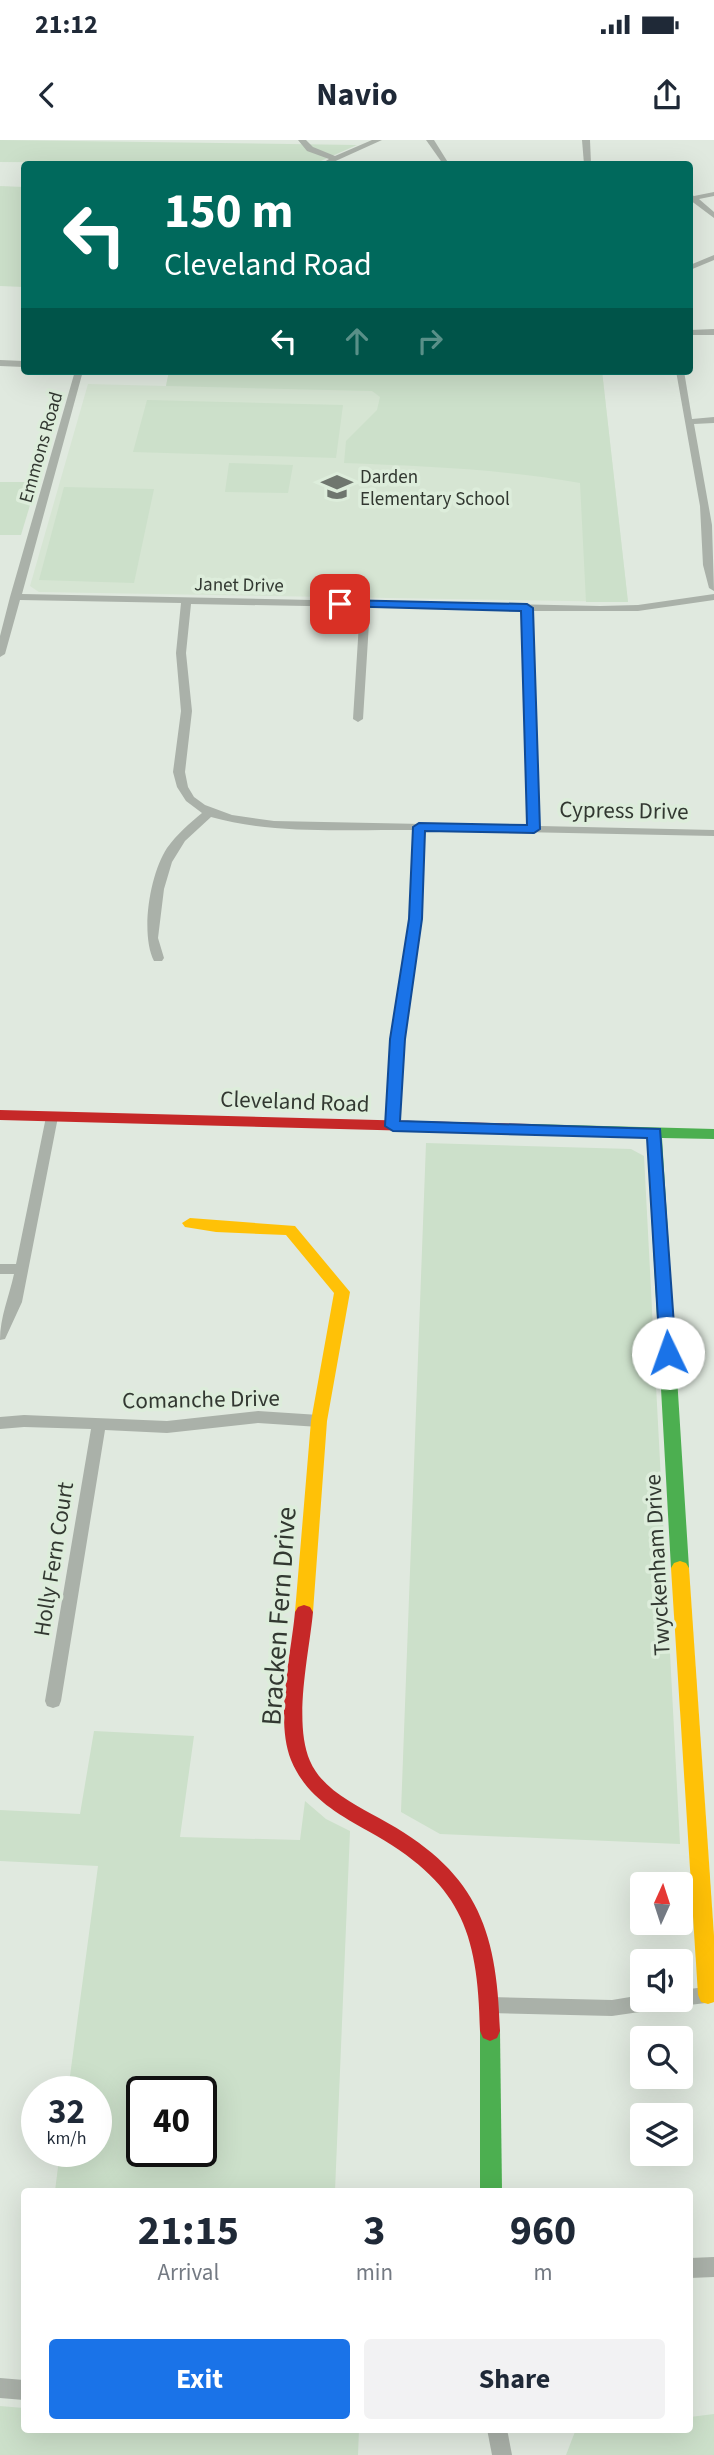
<!DOCTYPE html>
<html lang="en">
<head>
<meta charset="utf-8">
<style>
	body { margin:0; font-family:"Source Sans 3",sans-serif; background:#f2f2f3; color:#1f2937; height:100vh; display:flex; flex-direction:column; font-size:26px; white-space:nowrap }
	* { box-sizing:border-box; margin:0 }
	p { font-size:23px; color:#747a83 }
	.icon { flex:none; width:38px; height:38px; fill:none; stroke:currentColor; stroke-width:2; stroke-linecap:round; stroke-linejoin:round }
	.map { position:relative; flex:1; overflow:hidden }
	.panel { position:absolute; left:21px; top:2048px; width:672px; height:245px; display:flex; flex-direction:column; background:#fff; border-radius:7px; box-shadow:0 7px 28px #0002 }
	.panel>* { flex:none }
	.hud { position:absolute; left:21px; top:21px; width:672px; height:214px; border-radius:7px; box-shadow:0 7px 28px #0002; background:#00695c; color:#fff; overflow:hidden }
	.needle { width:46px; rotate:3deg }
	.fabs { position:absolute; left:630px; top:1732px; display:grid; gap:14px }
	.fabs a { display:grid; place-items:center; width:63px; height:63px; border-radius:7px; background:#fff; box-shadow:0 7px 28px #0002; font-size:35px }
	.speed { position:absolute; left:21px; top:1936px; display:flex; gap:14px; font-size:35px; font-weight:700; text-align:center }
	.speed>* { display:grid; place-content:center; width:91px; height:91px; border-radius:50%; background:#fff; box-shadow:0 7px 28px #0002; line-height:1 }
	.speed small { font-size:18px; font-weight:400 }
	.speed .limit { border:4px solid #111; border-radius:10px; background:#fff; color:#111 }
	.pin { position:absolute; display:grid; place-items:center; width:60px; height:60px; color:#fff; margin:-30px; border-radius:14px; box-shadow:0 4px 10px #0006 }
	.me { position:absolute; width:77px; margin:-38px; rotate:357deg; stroke-linejoin:round; filter:drop-shadow(0 0 5px #0008) }
	.turn { display:flex; align-items:center; gap:24px; height:147px; padding:0 28px; font-size:32px }
	.turn .icon { width:91px; height:91px; stroke-width:2.5 }
	.turn b { display:block; font-size:49px; line-height:60px }
	.lanes { display:flex; align-items:center; height:66px; padding:0 28px; background:#0003; justify-content:center; gap:35px; direction:ltr }
	.lanes .off { opacity:.35 }
	.eta { display:flex; justify-content:space-evenly; align-items:center; height:119px; text-align:center }
	.eta b { font-size:42px; font-weight:700; line-height:49px }
	.button { display:flex; gap:14px; margin-top:auto; padding:14px 28px }
	.button a { flex:1; height:80px; border-radius:7px; background:#1a73e8; color:#fff; font-size:28px; font-weight:700; line-height:80px; text-align:center }
	.button a+a { background:#f2f2f3; color:#1f2937 }
	.status { display:flex; justify-content:space-between; align-items:center; height:49px; padding:0 35px; background:#fff; direction:ltr }
	.status svg { height:19px; fill:currentColor }
	header { display:flex; justify-content:space-between; align-items:center; height:91px; padding:0 28px; background:#fff; font-size:32px; font-weight:700 }
	.map>svg:first-child { display:block }
	.built { fill:#d6e5d3 }
	.green { fill:#cce0ca; fill-rule:evenodd }
	.lines { fill:none; stroke-linecap:round; stroke-linejoin:round }
	.street { fill:#aab1a9; fill-rule:evenodd }
	.fast { fill:#4caf50; fill-rule:evenodd }
	.slow { fill:#ffc107; fill-rule:evenodd }
	.jam { fill:#c62828; fill-rule:evenodd }
	.route { fill:#1a73e8; stroke:#114b97; stroke-width:2 }
	.labels { text-anchor:middle; stroke-width:7; stroke-linejoin:round; paint-order:stroke }
	.far-street-label { font-size:19px; fill:#323831; stroke:#ddeddb }
	.far-poi-label { font-size:19px; fill:#323831; stroke:#ddeddb; text-anchor:start }
	.street-label { font-size:23px; fill:#323831; stroke:#ddeddb }
	.near-street-label { font-size:28px; fill:#323831; stroke:#ddeddb }
</style>
</head>
<body>
<div class="status"><b>21:12</b><svg viewBox="0 0 49 12"><path d="M0 12V9h3v3zM5 12V6h3v6zM10 12V3h3v9zM15 12V0h3v12zM26 1h20v11H26zM47 4h2v5h-2z"/></svg></div>
<header><svg class="icon" aria-label="back" viewBox="0 0 24 24"><path d="M15 5l-7 7 7 7"/></svg>Navio<svg class="icon" aria-label="share" viewBox="0 0 24 24"><path d="M12 15V3M7 8l5-5 5 5M5 13v7h14v-7"/></svg></header>
<div class="map">
<svg width="714" height="2315" viewBox="0 0 714 2315">
	<rect width="100%" height="100%" fill="#e0e9df"/>
	<path class="built" d="M169 231H602L628 462 39 452 30 446 88 244 166 246Z"/>
	<g class="green">
		<path d="M0 0 357 5 314 24 0 22Z"/>
		<path d="M0 46 24 47V147L0 146Z"/>
		<path d="M169 231H602L628 462H586L580 343C501 329 423 326 344 323L346 301 377 270 380 257 372 251 166 246Z"/>
		<path d="M147 260 343 265 336 318 133 312Z"/>
		<path d="M229 323 293 325 288 353 225 352Z"/>
		<path d="M0 342H37L21 395H0Z"/>
		<path d="M64 347 154 349 134 443 39 440Z"/>
		<path d="M426 1003 631 1009 644 1016 680 1704 440 1694 401 1672Z"/>
		<path d="M94 1591 194 1596 180 1697 300 1700 305 1661 326 1679 350 1691 335 2051H55L60 2011H96V1951H68L98 1726 0 1721V1670L80 1674ZM142 1951H201V2011H142Z"/>
		<path d="M0 2266 24 2268V2289H359L358 2315H0Z"/>
		<path d="M714 2274V2315H566L576 2289H690V2277Z"/>
	</g>
	<g class="lines">
		<g class="street">
			<path d="M298 0H306L313 7 335 16 372 0H382L329 24H321L329 19 307 11Z"/>
			<path d="M426 0H434L449 24H443Z"/>
			<path d="M582 0H590L591 24H584Z"/>
			<path d="M714 52V56L699 59 714 72V78L690 60V54L694 56Z"/>
			<path d="M714 115V120L690 130V125Z"/>
			<path d="M714 189V195H690V190Z"/>
			<path d="M0 220 24 221V227L0 226Z"/>
			<path d="M75 231H83L22 454 600 466 638 465 714 454V460L638 471H532L540 686 714 690V696L425 690 421 779 403 899 398 989 393 990 386 986 391 899 409 779 413 690C348 689 274 695 211 677L185 701 172 722 164 749 158 798 164 818 162 821H154C140 793 150 734 167 708 177 694 190 683 202 673L186 661 177 647 173 632 181 571 176 513 181 463 20 460 5 514 0 517V496L10 457ZM191 464 360 467 353 579 358 582 363 579 370 467 522 470 528 686 274 681 232 675 205 665 194 657 188 647 185 632 192 571 186 513Z"/>
			<path d="M676 231H684L692 279 714 277V283L694 284 712 385 714 451 709 448 703 425 700 366Z"/>
			<path d="M52 973 58 977 22 1162 5 1199 0 1200C0 1177 9 1157 14 1134H0V1124H16L46 977Z"/>
			<path d="M258 1271 319 1275 324 1277 326 1281 324 1285 319 1287 258 1283 167 1293 105 1290 61 1561 59 1566 53 1568 47 1566 45 1561 91 1289 24 1287 0 1289V1277L24 1275 167 1281Z"/>
			<path d="M714 1846V1862L681 1866 674 1863 667 1868 612 1876 489 1873 483 1871 480 1865 483 1859 489 1857 612 1860 642 1855V1860H681V1850Z"/>
			<path d="M714 2117V2137L690 2138V2118Z"/>
			<path d="M0 2238 24 2240V2260L0 2258Z"/>
			<path d="M487 2289H507L512 2315H492Z"/>
		</g>
		<g class="fast">
			<path d="M530 984 714 989V999L662 998 689 1428 686 1433 680 1435 674 1433 671 1428 647 997 525 993 523 989Z"/>
			<path d="M490 1881 497 1884 500 1891 502 2051H480V1891L483 1884Z"/>
		</g>
		<g class="slow">
			<path d="M190 1078 295 1086 350 1152 327 1281 313 1472 310 1477 304 1479 298 1477 295 1472 311 1281 334 1153 286 1095 216 1092 185 1087 182 1083Z"/>
			<path d="M680 1421 686 1423 689 1428 714 1796V1862L708 1864 701 1862 698 1855 671 1428 674 1423Z"/>
		</g>
		<g class="jam">
			<path d="M0 970 530 984 537 989 530 994 0 980Z"/>
			<path d="M304 1465 310 1467 313 1472C309 1515 293 1581 310 1621 322 1649 354 1664 379 1678 475 1730 497 1785 500 1891L497 1898 490 1901 483 1898 480 1891C478 1789 460 1742 368 1691 336 1673 306 1656 291 1620 275 1580 291 1515 295 1472L298 1467Z"/>
		</g>
	</g>
	<path class="route" d="M340 460 527 464 533 468 540 689 534 693 425 691 422 779 405 899 400 981 660 989 676 1213 674 1217H662L660 1213 647 998 393 991 385 986 390 899 409 779 413 687 419 683 527 685 521 471 336 466 334 464Z"/>
	<defs>
		<g id="school-bare" transform="scale(2.415)"><path d="M0-5L7-2L0 1L-7-2ZM-4 1L0 2.5L4 1V4Q0 6-4 4Z" fill="#6f766e" stroke="#ddeddb" stroke-width="2.5" paint-order="stroke"/></g>
	</defs>
	<g fill-rule="evenodd">
		<use href="#school-bare" x="337" y="347"/>
	</g>
	<g class="labels">
		<g class="far-street-label">
			<text transform="translate(40 307) rotate(-74)" y="7">Emmons Road</text>
			<text transform="translate(239 444) rotate(1)" y="7">Janet Drive</text>
		</g>
		<g class="far-poi-label">
			<text x="360" y="343">Darden<tspan x="360" dy="22">Elementary School</tspan></text>
		</g>
		<g class="street-label">
			<text transform="translate(624 670) rotate(1)" y="8">Cypress Drive</text>
			<text transform="translate(295 961) rotate(2)" y="8">Cleveland Road</text>
			<text transform="translate(201 1259) rotate(-1)" y="8">Comanche Drive</text>
			<text transform="translate(53 1419) rotate(-81)" y="8">Holly Fern Court</text>
			<text transform="translate(657 1425) rotate(-93)" y="8">Twyckenham Drive</text>
		</g>
		<g class="near-street-label">
			<text transform="translate(278 1476) rotate(-86)" y="10">Bracken Fern Drive</text>
		</g>
	</g>
</svg>
<div class="fabs">
<a><svg class="needle" viewBox="-14 -14 28 28"><path d="M0-13l5 13h-10z" fill="#e53935"/><path d="M0 13l5-13h-10z" fill="#747a83"/></svg></a>
<a><svg class="icon" aria-label="sound" viewBox="0 0 24 24"><path d="M4 9h4l5-4v14l-5-4H4zM17 9q2 3 0 6"/></svg></a>
<a><svg class="icon" aria-label="search" viewBox="0 0 24 24"><circle cx="10" cy="10" r="6"/><path d="M15 15l6 6"/></svg></a>
<a><svg class="icon" aria-label="layers" viewBox="0 0 24 24"><path d="M12 4l9 5-9 5-9-5zM3 14l9 5 9-5"/></svg></a>
</div>
<div class="speed"><div>32<small>km/h</small></div><div class="limit">40</div></div>
<div class="pin" style="left:340px;top:464px;background:#d93025"><svg class="icon" aria-label="arrive" viewBox="0 0 24 24"><path d="M6 21V4h12l-3 4 3 4H6"/></svg></div>
<svg class="me" style="left:668px;top:1213px" viewBox="-20 -20 40 40"><circle r="19" fill="#fff"/><path d="M0-13L10 11 0 6-10 11z" fill="#1a73e8"/></svg>
<div class="hud">
<div class="turn"><svg class="icon" aria-label="left" viewBox="0 0 24 24"><path d="M17 20v-9H6M10 6l-5 5 5 5"/></svg><div><b>150 m</b>Cleveland Road</div></div>
<div class="lanes"><svg class="icon" aria-label="left" viewBox="0 0 24 24"><path d="M17 20v-9H6M10 6l-5 5 5 5"/></svg><svg class="icon off" aria-label="ahead" viewBox="0 0 24 24"><path d="M12 20V5M6 11l6-6 6 6"/></svg><svg class="icon off" aria-label="right" viewBox="0 0 24 24"><path d="M7 20v-9h11M14 6l5 5-5 5"/></svg></div>
</div>
<section class="panel">
<div class="eta">
<div><b>21:15</b><p>Arrival</p></div>
<div><b>3</b><p>min</p></div>
<div><b>960</b><p>m</p></div>
</div>
<div class="button"><a>Exit</a><a>Share</a></div>
</section>
</div>
</body>
</html>
